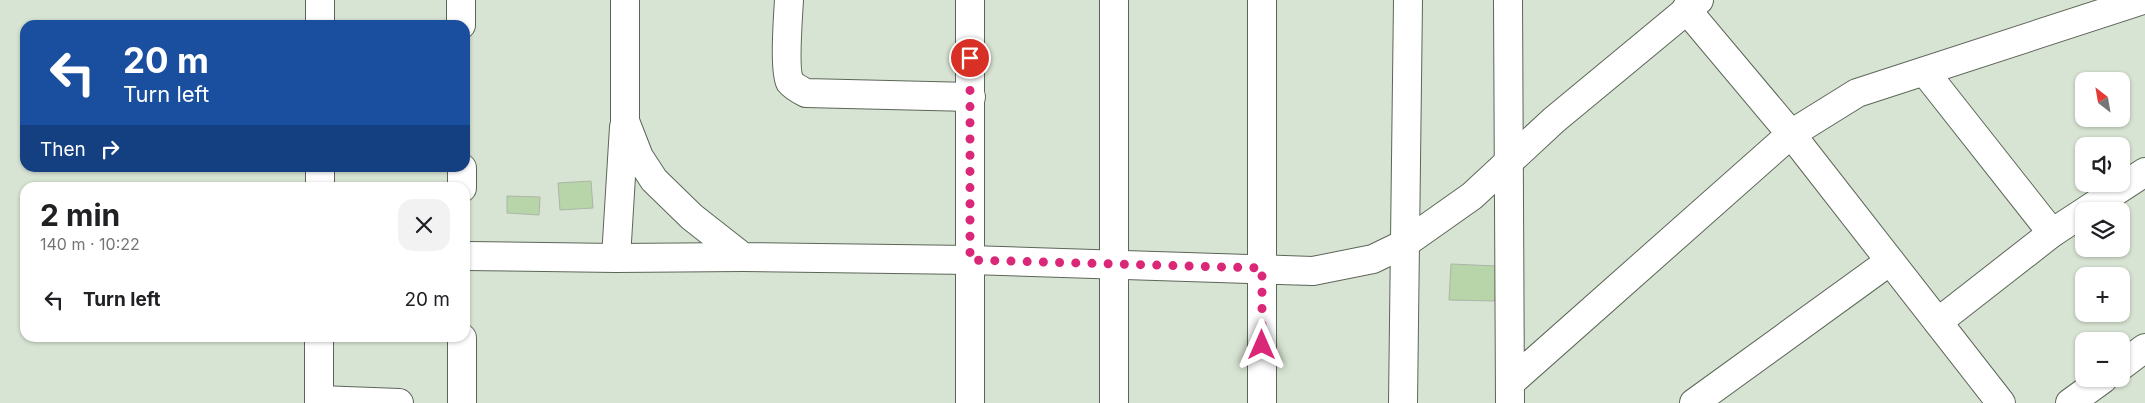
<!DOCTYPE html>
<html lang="en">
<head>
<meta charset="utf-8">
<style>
	body { margin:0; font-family:Inter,sans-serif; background:#f2f2f2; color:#202124; height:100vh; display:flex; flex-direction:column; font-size:19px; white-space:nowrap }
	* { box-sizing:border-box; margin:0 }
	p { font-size:16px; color:#757577 }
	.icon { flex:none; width:28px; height:28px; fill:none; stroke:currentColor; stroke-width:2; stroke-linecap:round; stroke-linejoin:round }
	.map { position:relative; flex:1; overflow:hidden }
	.drawer { position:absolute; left:20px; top:182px; width:450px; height:160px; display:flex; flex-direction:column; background:#fff; border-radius:15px; box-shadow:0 1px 4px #0004 }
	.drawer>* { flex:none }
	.banner { position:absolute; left:20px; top:20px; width:450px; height:152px; border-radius:15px; box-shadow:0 1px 4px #0004; background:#1a4fa0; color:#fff; overflow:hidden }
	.needle { width:32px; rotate:329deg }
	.fabs { position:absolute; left:2075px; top:72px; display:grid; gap:10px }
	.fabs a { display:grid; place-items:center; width:55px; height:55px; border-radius:10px; background:#fff; box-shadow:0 1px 4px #0004; font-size:25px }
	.pin { position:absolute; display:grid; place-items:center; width:42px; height:42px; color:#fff; margin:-21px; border:2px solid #fff; border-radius:50%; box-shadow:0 1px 5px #0007 }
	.me { position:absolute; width:55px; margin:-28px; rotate:0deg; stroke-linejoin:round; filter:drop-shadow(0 0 4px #0008) }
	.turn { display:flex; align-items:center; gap:18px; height:105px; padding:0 20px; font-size:22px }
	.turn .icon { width:65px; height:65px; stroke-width:2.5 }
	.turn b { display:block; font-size:35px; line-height:42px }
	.then { display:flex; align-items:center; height:48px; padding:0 20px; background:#0003; gap:10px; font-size:19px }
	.round { display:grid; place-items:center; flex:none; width:52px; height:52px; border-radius:15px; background:#f2f2f2 }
	.head { display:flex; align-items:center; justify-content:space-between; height:85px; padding:0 20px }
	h1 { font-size:30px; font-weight:700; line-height:38px }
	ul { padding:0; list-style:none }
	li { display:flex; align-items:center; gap:15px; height:65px; padding:0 20px }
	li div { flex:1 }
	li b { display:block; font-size:19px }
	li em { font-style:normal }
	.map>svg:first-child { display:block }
	.building { fill:#b8d5aa; stroke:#abb6a6 }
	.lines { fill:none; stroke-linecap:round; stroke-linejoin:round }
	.minor-casing { stroke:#5c6658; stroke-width:30 }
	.minor { stroke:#fff; stroke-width:28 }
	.route { stroke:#db2777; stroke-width:9; stroke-dasharray:0 16.2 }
</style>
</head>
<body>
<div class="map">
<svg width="2145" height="403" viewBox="0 0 2145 403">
	<rect width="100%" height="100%" fill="#d8e4d3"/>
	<g class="building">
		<path d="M591 181 593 208 560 210 558 183Z"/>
		<path d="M507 196 540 197 539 215 507 213Z"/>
		<path d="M1451 264 1496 266 1495 301 1449 300Z"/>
	</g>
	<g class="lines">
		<g class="minor-casing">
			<g id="minor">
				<path d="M461 0V25"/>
				<path d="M625 0V121L639 157 654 180 692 217 743 257 970 260 1313 271 1373 259 1404 244 1472 196 1554 120 1699 0"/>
				<path d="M789 0C788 16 784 71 790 82 794 87 800 90 806 93L971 97"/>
				<path d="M970 0V403"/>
				<path d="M1508 0 1510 403"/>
				<path d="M1686 9 1791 134 2001 403"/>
				<path d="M320 25V0"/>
				<path d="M1925 72 2052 233"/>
				<path d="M462 168V188"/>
				<path d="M320 188V168"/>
				<path d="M465 256 616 258 743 257"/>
				<path d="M616 258 624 127"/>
				<path d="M1938 322 2052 233 2145 172"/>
				<path d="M462 338V403"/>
				<path d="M2121 366 2145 348"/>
				<path d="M1510 383 1791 134 1857 93 2143 0"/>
				<path d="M319 400 399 403"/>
				<path d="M319 403V338"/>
				<path d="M1114 403V0"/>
				<path d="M1262 403V0"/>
				<path d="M1403 403 1408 0"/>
				<path d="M1694 403 1890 261"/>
				<path d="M2070 403 2103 379"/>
			</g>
		</g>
		<use href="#minor" class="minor"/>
	</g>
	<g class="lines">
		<path class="route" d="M970 58V260L1262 268V345"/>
	</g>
</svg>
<div class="fabs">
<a><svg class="needle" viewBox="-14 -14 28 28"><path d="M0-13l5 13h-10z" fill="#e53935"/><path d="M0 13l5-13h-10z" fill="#757577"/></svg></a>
<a><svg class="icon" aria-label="sound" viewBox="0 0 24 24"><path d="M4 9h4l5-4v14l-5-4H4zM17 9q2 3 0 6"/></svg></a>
<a><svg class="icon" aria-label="layers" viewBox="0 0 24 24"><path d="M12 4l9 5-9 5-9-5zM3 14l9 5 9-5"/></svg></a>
<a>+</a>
<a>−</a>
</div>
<div class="pin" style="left:970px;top:58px;background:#d93025"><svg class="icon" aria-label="arrive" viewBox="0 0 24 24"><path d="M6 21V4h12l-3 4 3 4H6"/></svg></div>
<svg class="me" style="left:1262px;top:345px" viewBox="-20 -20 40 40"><path d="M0-17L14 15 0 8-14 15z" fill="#db2777" stroke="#fff" stroke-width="4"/></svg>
<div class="banner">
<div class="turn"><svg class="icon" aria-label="left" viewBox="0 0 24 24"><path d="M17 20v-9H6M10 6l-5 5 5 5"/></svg><div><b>20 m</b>Turn left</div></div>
<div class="then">Then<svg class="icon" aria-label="right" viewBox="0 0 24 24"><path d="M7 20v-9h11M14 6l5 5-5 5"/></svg></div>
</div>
<section class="drawer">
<div class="head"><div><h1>2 min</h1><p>140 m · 10:22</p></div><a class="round"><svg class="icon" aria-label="close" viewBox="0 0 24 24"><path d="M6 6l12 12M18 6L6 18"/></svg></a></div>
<ul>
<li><svg class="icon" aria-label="left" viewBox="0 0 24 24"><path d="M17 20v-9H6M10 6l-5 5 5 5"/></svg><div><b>Turn left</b></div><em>20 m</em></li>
</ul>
</section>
</div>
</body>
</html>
